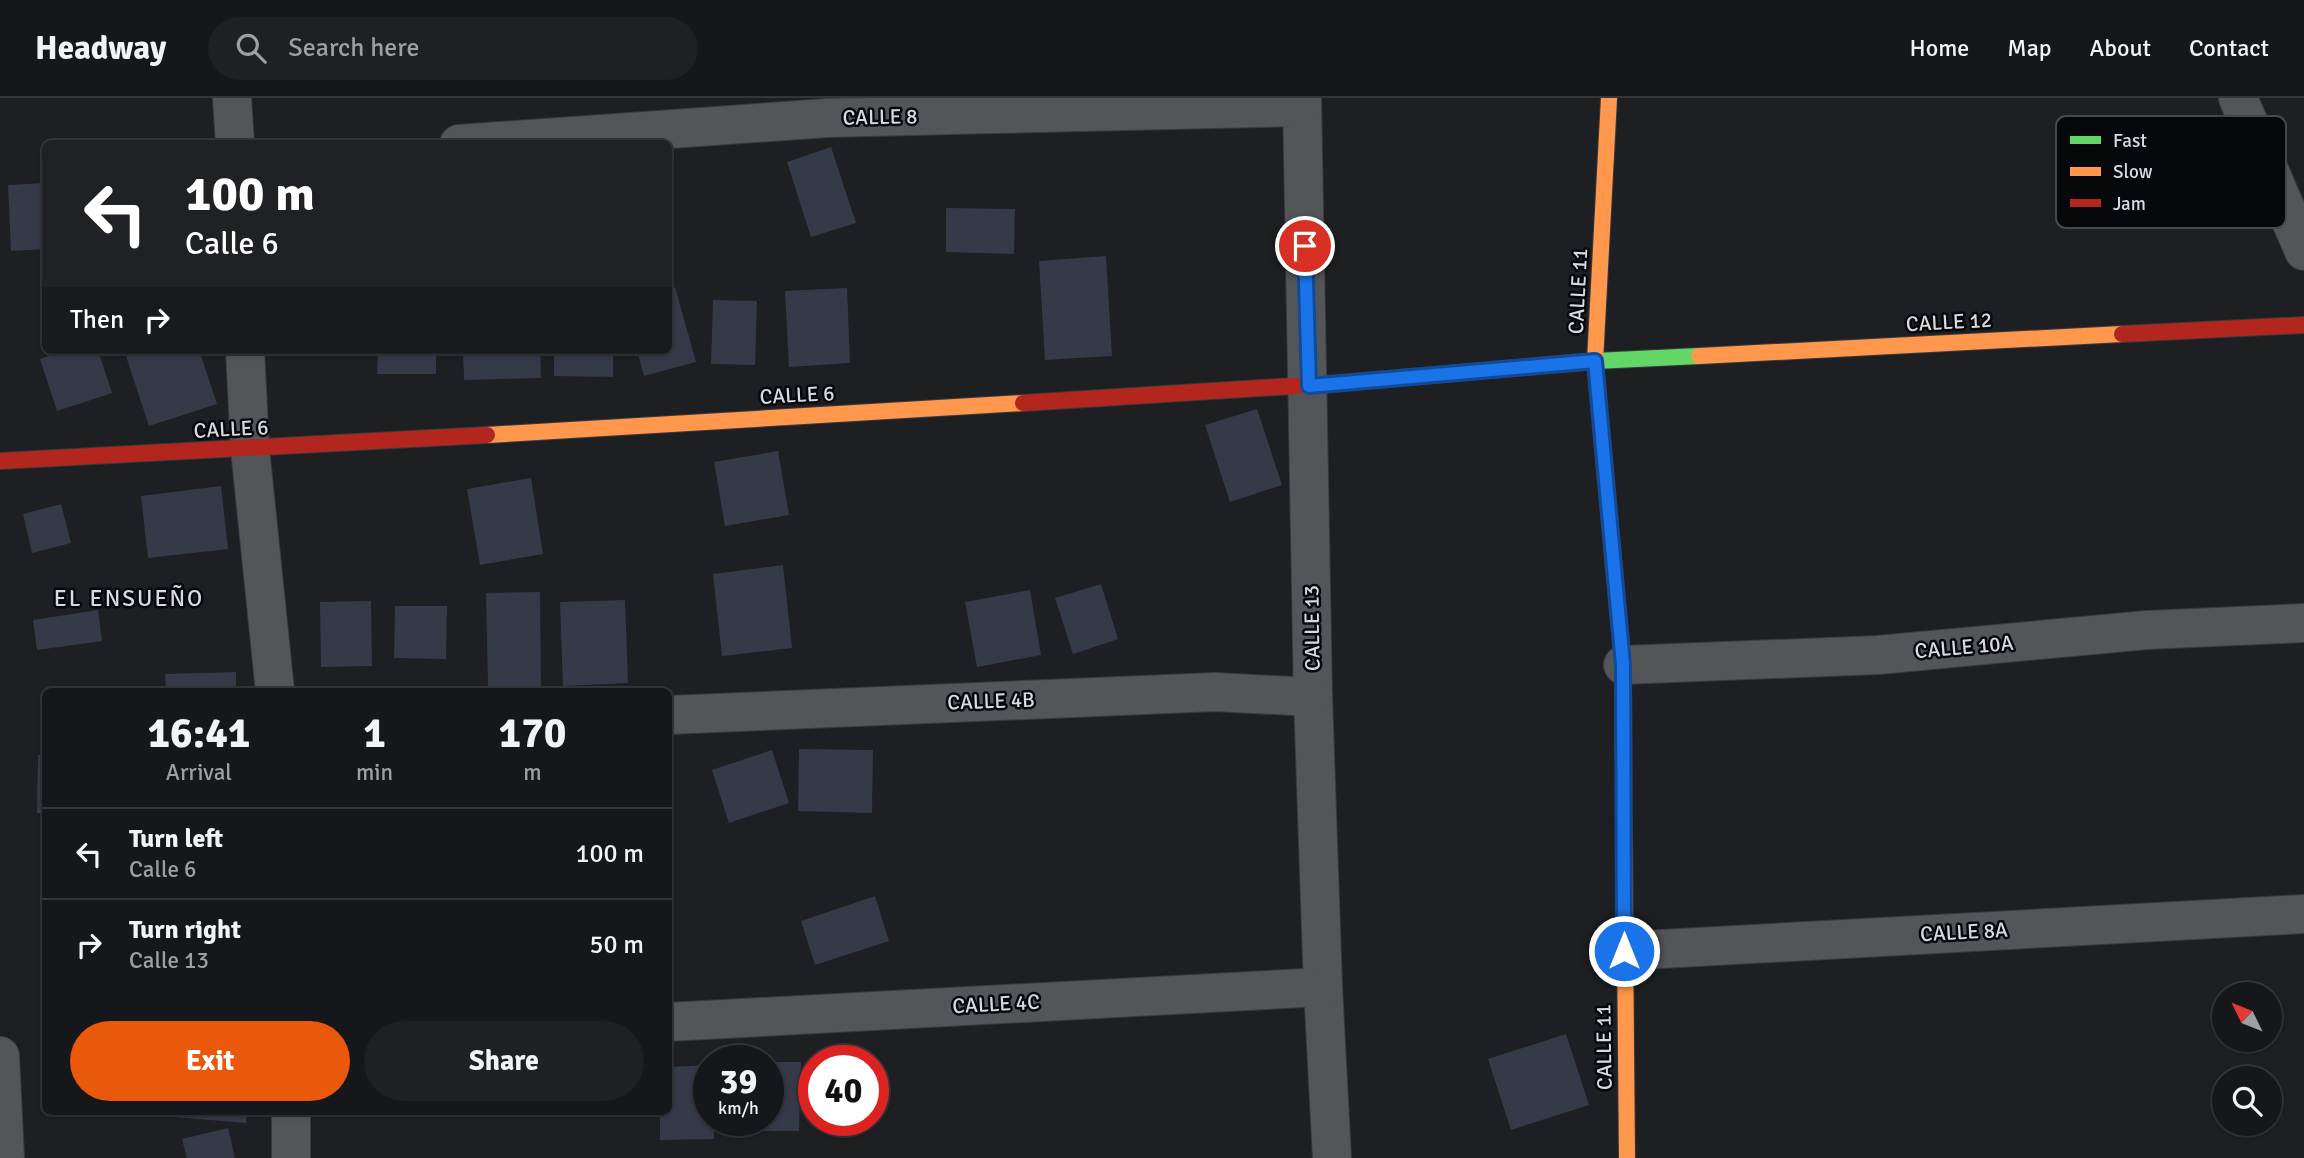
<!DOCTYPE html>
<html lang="en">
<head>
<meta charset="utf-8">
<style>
	body { margin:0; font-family:Signika,sans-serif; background:#1f2023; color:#f1f3f6; height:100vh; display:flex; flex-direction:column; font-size:26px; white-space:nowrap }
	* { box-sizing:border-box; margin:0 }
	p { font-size:23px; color:#9e9fa2 }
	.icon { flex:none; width:38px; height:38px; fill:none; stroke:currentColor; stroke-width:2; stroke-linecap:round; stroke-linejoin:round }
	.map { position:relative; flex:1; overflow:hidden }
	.sheet { position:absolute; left:42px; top:590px; width:630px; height:427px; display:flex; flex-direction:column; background:#16171a; border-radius:10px; box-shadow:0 2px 5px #0004,0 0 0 2px #353639 }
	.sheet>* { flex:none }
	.guide { position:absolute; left:42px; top:42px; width:630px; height:214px; border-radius:10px; box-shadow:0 2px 5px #0004,0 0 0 2px #353639; background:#202124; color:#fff; overflow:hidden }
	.needle { width:46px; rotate:313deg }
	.fabs { position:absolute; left:2212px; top:884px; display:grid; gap:14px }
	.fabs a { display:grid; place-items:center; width:70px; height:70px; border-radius:50%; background:#16171a; box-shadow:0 2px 5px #0004,0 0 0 2px #353639; font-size:35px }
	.speed { position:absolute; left:693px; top:947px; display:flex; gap:14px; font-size:35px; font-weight:700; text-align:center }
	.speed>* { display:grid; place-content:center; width:91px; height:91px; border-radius:50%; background:#16171a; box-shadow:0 2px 5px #0004,0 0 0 2px #353639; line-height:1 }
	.speed small { font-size:18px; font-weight:400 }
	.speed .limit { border:10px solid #d22; background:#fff; color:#111 }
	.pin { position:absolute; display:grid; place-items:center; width:60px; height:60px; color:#fff; margin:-30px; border:4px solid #fff; border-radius:50%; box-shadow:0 2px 7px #0007 }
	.me { position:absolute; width:77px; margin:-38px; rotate:0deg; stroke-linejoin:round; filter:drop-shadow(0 0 5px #0008) }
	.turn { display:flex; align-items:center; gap:24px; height:147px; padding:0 28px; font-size:32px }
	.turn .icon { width:91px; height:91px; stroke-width:2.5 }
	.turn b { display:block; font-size:49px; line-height:60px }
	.then { display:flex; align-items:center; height:66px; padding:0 28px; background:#0003; gap:14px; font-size:26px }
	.eta { display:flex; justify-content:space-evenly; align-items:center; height:119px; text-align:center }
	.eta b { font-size:42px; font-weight:700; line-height:49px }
	.button { display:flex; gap:14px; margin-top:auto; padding:14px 28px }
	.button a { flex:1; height:80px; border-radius:42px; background:#ea580c; color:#fff; font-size:28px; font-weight:700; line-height:80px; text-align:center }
	.button a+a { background:#1f2023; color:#f1f3f6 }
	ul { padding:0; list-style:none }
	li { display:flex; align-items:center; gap:21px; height:91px; padding:0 28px; border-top:2px solid #353639 }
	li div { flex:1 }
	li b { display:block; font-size:26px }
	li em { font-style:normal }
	header { display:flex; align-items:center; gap:42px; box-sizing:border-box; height:98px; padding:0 35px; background:#16171a; border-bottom:2px solid #353639 }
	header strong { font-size:33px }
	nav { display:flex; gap:38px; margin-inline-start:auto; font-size:24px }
	.search { width:490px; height:63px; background:#1f2023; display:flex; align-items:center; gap:18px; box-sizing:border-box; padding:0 24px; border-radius:38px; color:#9e9fa2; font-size:26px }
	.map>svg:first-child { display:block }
	.building { fill:#363947 }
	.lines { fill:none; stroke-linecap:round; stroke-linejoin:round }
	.street-casing { stroke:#3a3b3e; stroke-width:40 }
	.fast-casing { stroke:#3a3b3e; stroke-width:18 }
	.slow-casing { stroke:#3a3b3e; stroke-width:18 }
	.jam-casing { stroke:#3a3b3e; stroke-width:18 }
	.street { stroke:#545559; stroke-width:38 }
	.fast { stroke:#63d668; stroke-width:16 }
	.slow { stroke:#ff974d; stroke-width:16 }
	.jam { stroke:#b3261e; stroke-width:16 }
	.route-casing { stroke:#114b97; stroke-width:18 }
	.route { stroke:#1a73e8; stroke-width:12 }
	.labels { text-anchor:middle; stroke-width:5; stroke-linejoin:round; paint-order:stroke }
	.street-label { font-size:21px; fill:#d8dadf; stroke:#07080b }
	.neighbourhood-label { font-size:23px; letter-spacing:2px; fill:#d8dadf; stroke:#07080b }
	.key { fill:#07080b; stroke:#46474b; stroke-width:2 }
	.key-label { font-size:19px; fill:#d8dadf }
</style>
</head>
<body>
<header>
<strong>Headway</strong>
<div class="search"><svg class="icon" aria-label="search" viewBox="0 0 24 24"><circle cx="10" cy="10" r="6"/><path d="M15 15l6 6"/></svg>Search here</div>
<nav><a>Home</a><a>Map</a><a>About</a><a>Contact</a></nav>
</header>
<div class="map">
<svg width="2304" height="1060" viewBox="0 0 2304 1060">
	<rect width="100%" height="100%" fill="#1e1f23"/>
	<g class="building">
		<path d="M831 49 856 125 811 139 787 64Z"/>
		<path d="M46 85V151L11 153 8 87Z"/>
		<path d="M946 110 1015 111 1014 156 946 154Z"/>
		<path d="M1106 158 1112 258 1045 262 1039 163Z"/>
		<path d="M675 189 696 264 644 278 637 252H668V191Z"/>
		<path d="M847 190 850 265 789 269 785 193Z"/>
		<path d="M713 202 757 203 755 267 711 266Z"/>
		<path d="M66 252H98L112 295 57 313 40 261Z"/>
		<path d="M124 252H199L217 306 149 328Z"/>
		<path d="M378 252H436V276H377Z"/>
		<path d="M463 252H540L541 280 464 282Z"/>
		<path d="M554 252H613V279L554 278Z"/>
		<path d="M1257 311 1282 387 1230 404 1205 327Z"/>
		<path d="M778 353 789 417 725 428 714 364Z"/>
		<path d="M531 380 543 456 480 467 467 391Z"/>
		<path d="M221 388 228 451 148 460 141 398Z"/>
		<path d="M61 406 71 445 32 455 23 416Z"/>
		<path d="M783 467 792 550 722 558 713 476Z"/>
		<path d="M1101 486 1118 541 1073 556 1055 500Z"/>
		<path d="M1030 492 1041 557 977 569 965 504Z"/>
		<path d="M540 494 541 590 488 591 486 495Z"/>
		<path d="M625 502 628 585 563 588 560 504Z"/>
		<path d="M371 503 372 568 321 569 320 504Z"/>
		<path d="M395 508H447L446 561 394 560Z"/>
		<path d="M98 512 102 543 37 552 33 522Z"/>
		<path d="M236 574V593H166L165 576Z"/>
		<path d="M799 651 873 652 872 715 798 713Z"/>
		<path d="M772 652 789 705 729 725 712 672Z"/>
		<path d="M38 657H46V715H37Z"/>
		<path d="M875 798 889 843 815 867 801 823Z"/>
		<path d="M1566 936 1589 1007 1511 1032 1488 961Z"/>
		<path d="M768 964H801L799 1033H738V1022H768Z"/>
		<path d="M709 967V1022H714V1041L660 1042V1013H668V969Z"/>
		<path d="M174 1013H247L246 1025 174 1019Z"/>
		<path d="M228 1030 235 1060H187L182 1041Z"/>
	</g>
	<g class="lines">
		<g class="street-casing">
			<g id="street">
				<path d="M232 0 235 46"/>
				<path d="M1302 0 1313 599 1323 889 1332 1060"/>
				<path d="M2238 0 2304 153"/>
				<path d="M459 46 827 20 1301 9"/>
				<path d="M245 252 250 351 275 593"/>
				<path d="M1623 567 1878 557 2147 532 2304 525"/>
				<path d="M668 617 1215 594 1313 599"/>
				<path d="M1624 853 2304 816"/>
				<path d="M668 924 1323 889"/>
				<path d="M0 958 5 1060"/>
				<path d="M291 1013V1060"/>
			</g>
		</g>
		<g class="fast-casing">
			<path id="fast" d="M1341 285 1595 263 1699 258"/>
		</g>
		<g class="slow-casing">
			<g id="slow">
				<path d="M1699 258 2122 236"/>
				<path d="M487 337 1023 305"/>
				<path d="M1604 363 1595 263 1609 0"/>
				<path d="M1624 729 1627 1060"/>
			</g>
		</g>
		<g class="jam-casing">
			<g id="jam">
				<path d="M2122 236 2304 227"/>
				<path d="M1023 305 1341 285"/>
				<path d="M0 363 487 337"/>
				<path d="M1604 363 1623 567 1624 729"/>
			</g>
		</g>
		<use href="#street" class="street"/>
		<use href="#fast" class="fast"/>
		<use href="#slow" class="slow"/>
		<use href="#jam" class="jam"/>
	</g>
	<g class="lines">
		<g class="route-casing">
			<path id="route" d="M1305 148 1309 288 1595 263 1623 567 1624 853"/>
		</g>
		<use href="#route" class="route"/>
	</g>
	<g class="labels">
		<g class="street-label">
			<text transform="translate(880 19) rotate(-1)" y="7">CALLE 8</text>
			<text transform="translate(1578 193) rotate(-87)" y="7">CALLE 11</text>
			<text transform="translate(1949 224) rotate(-3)" y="7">CALLE 12</text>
			<text transform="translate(797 297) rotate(-3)" y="7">CALLE 6</text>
			<text transform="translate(231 331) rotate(-3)" y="7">CALLE 6</text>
			<text transform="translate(1312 530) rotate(-91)" y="7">CALLE 13</text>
			<text transform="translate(1964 549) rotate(-5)" y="7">CALLE 10A</text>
			<text transform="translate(991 603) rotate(-2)" y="7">CALLE 4B</text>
			<text transform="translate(1964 834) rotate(-3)" y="7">CALLE 8A</text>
			<text transform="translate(996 906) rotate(-3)" y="7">CALLE 4C</text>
			<text transform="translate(1604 949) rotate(-91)" y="7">CALLE 11</text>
		</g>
		<g class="neighbourhood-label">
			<text x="129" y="508">EL ENSUEÑO</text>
		</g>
	</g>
	<rect x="2056" y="18" width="230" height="112" rx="10" class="key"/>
	<rect x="2070" y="38" width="31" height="8" fill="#63d668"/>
	<rect x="2070" y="69" width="31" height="9" fill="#ff974d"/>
	<rect x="2070" y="101" width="31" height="8" fill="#b3261e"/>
	<g class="key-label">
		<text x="2113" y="49">Fast</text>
		<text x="2113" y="80">Slow</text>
		<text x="2113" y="112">Jam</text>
	</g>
</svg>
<div class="fabs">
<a><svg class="needle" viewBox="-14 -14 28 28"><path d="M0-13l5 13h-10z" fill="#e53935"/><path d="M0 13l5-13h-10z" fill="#9e9fa2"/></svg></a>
<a><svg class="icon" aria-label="search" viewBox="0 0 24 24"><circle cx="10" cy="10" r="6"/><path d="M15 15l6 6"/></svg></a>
</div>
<div class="speed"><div>39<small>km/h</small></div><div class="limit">40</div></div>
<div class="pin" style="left:1305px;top:148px;background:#d93025"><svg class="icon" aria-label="arrive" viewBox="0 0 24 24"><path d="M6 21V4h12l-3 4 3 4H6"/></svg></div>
<svg class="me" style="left:1624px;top:853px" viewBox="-20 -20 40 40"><circle r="17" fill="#1a73e8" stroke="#fff" stroke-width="3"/><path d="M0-11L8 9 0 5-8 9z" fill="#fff"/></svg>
<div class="guide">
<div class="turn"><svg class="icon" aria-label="left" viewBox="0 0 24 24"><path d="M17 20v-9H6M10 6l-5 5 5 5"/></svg><div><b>100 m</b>Calle 6</div></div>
<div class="then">Then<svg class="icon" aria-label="right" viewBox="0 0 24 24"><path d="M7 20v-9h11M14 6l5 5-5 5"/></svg></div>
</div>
<section class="sheet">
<div class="eta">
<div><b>16:41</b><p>Arrival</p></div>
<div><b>1</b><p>min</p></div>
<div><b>170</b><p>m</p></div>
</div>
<ul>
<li><svg class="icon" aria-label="left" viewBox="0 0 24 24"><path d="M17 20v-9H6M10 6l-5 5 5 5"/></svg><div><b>Turn left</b><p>Calle 6</p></div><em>100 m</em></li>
<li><svg class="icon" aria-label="right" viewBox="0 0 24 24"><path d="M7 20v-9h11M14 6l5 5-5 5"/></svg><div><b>Turn right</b><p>Calle 13</p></div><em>50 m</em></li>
</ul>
<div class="button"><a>Exit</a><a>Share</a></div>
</section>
</div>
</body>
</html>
